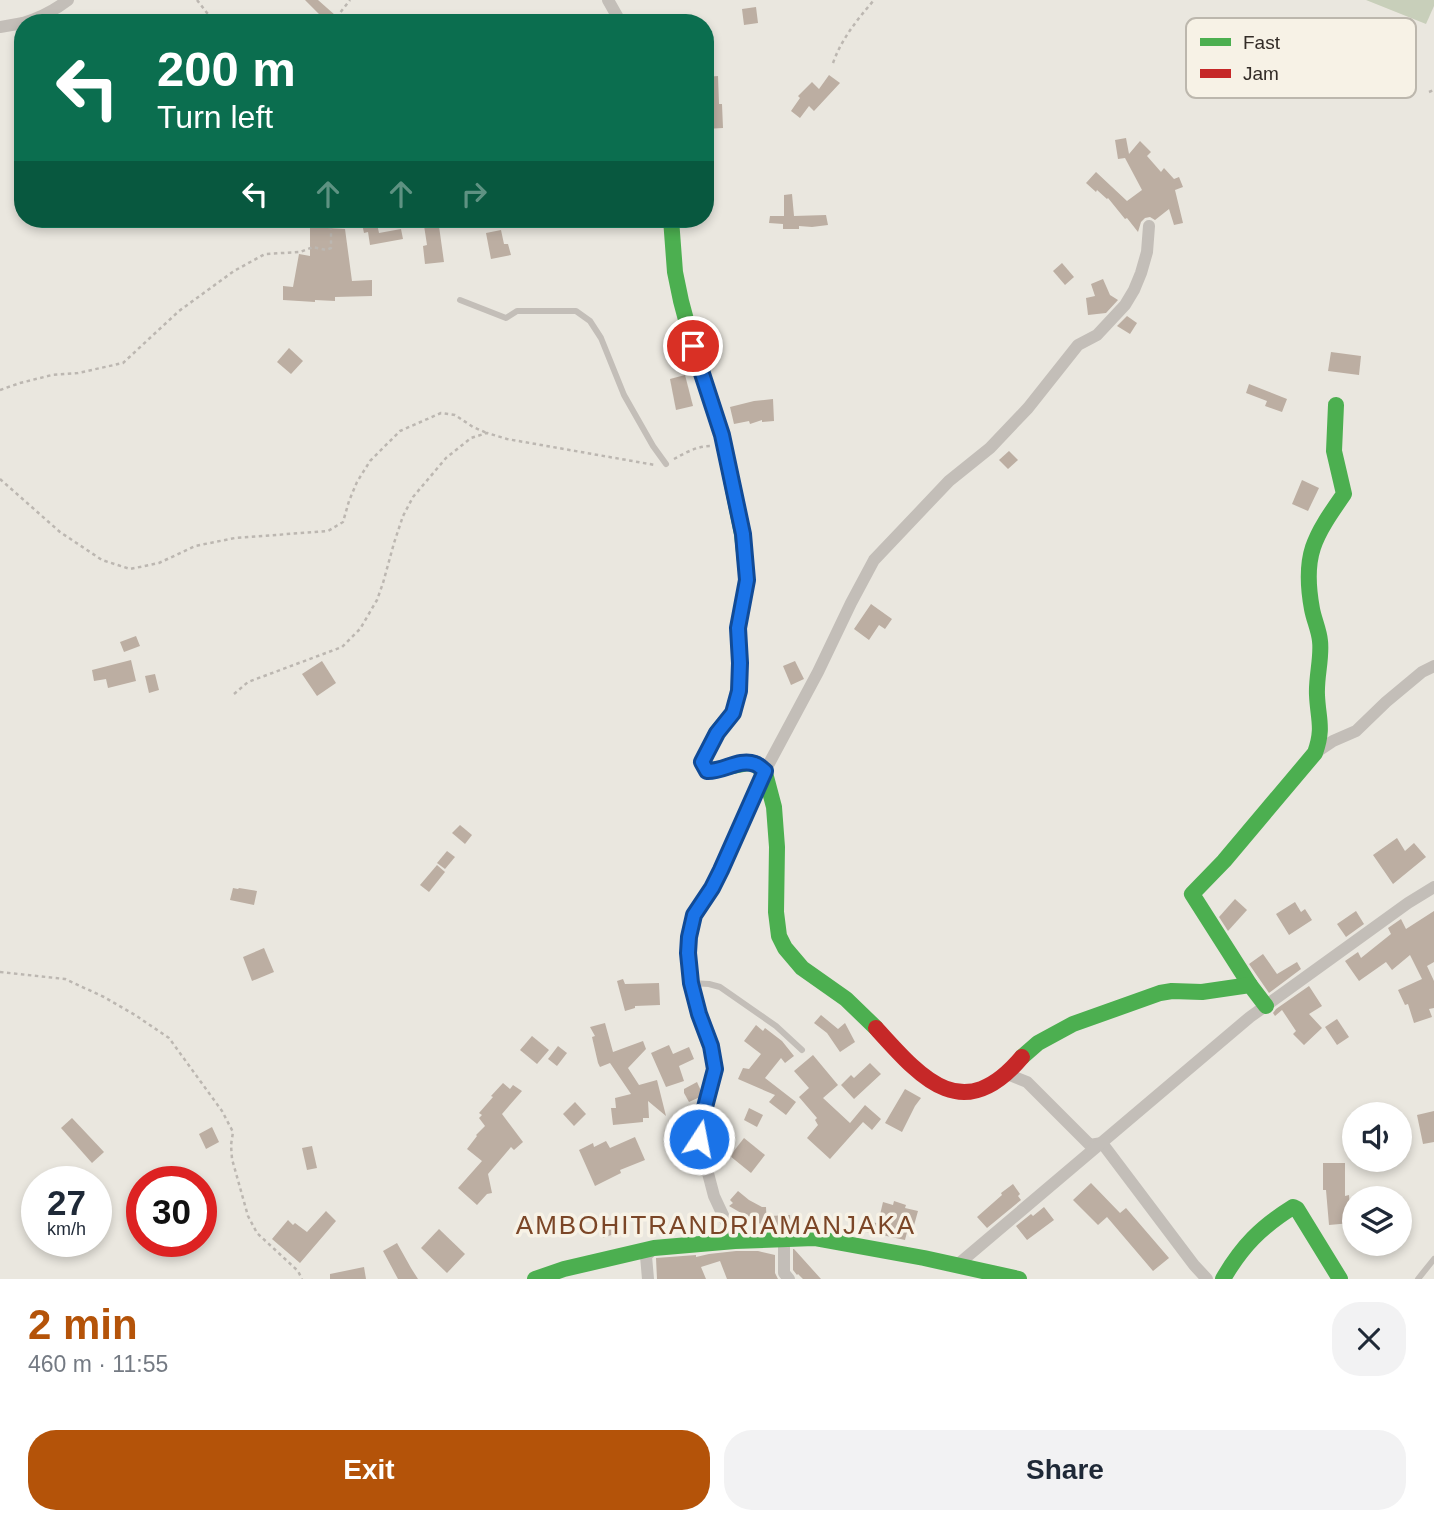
<!DOCTYPE html>
<html lang="en">
<head>
<meta charset="utf-8">
<style>
	body { margin:0; font-family:Helvetica,sans-serif; background:#f2f2f3; color:#1f2937; height:100vh; display:flex; flex-direction:column; font-size:26px; white-space:nowrap }
	* { box-sizing:border-box; margin:0 }
	p { font-size:23px; color:#747a83 }
	.icon { flex:none; width:38px; height:38px; fill:none; stroke:currentColor; stroke-width:2; stroke-linecap:round; stroke-linejoin:round }
	.map { position:relative; height:1279px; overflow:hidden }
	.drawer { display:flex; flex-direction:column; background:#fff; flex:1 }
	.drawer>* { flex:none }
	.guide { position:absolute; left:14px; top:14px; width:700px; height:214px; border-radius:28px; box-shadow:0 4px 10px #0003; background:#0b6e4f; color:#fff; overflow:hidden }
	.buttons { position:absolute; left:1342px; top:1102px; display:grid; gap:14px }
	.buttons a { display:grid; place-items:center; width:70px; height:70px; border-radius:50%; background:#fff; box-shadow:0 4px 10px #0003; font-size:35px }
	.speed { position:absolute; left:21px; top:1166px; display:flex; gap:14px; font-size:35px; font-weight:700; text-align:center }
	.speed>* { display:grid; place-content:center; width:91px; height:91px; border-radius:50%; background:#fff; box-shadow:0 4px 10px #0003; line-height:1 }
	.speed small { font-size:18px; font-weight:400 }
	.speed .limit { border:10px solid #d22; background:#fff; color:#111 }
	.pin { position:absolute; display:grid; place-items:center; width:60px; height:60px; color:#fff; margin:-30px; border:4px solid #fff; border-radius:50%; box-shadow:0 2px 7px #0007 }
	.me { position:absolute; width:77px; margin:-38px; rotate:11deg; stroke-linejoin:round; filter:drop-shadow(0 0 5px #0008) }
	.turn { display:flex; align-items:center; gap:24px; height:147px; padding:0 28px; font-size:32px }
	.turn .icon { width:91px; height:91px; stroke-width:2.5 }
	.turn b { display:block; font-size:49px; line-height:60px }
	.lanes { display:flex; align-items:center; height:66px; padding:0 28px; background:#0003; justify-content:center; gap:35px; direction:ltr }
	.lanes .off { opacity:.35 }
	.round { display:grid; place-items:center; flex:none; width:74px; height:74px; border-radius:28px; background:#f2f2f3 }
	.overview { display:flex; align-items:center; justify-content:space-between; height:119px; padding:0 28px }
	h1 { font-size:42px; font-weight:800; line-height:52px; color:#b45309 }
	.action { display:flex; gap:14px; margin-top:auto; padding:14px 28px }
	.action a { flex:1; height:80px; border-radius:28px; background:#b45309; color:#fff; font-size:28px; font-weight:800; line-height:80px; text-align:center }
	.action a+a { background:#f2f2f3; color:#1f2937 }
	.map>svg:first-child { display:block }
	.green { fill:#c8cfba }
	.building { fill:#bcaea2 }
	.lines { fill:none; stroke-linecap:round; stroke-linejoin:round }
	.path { stroke:#bcb7b1; stroke-width:2.5; stroke-dasharray:3.5 3.5; stroke-linecap:butt }
	.lane { stroke:#c3beb8; stroke-width:6 }
	.street { stroke:#c3beb8; stroke-width:12 }
	.fast { stroke:#4caf50; stroke-width:16 }
	.jam { stroke:#c62828; stroke-width:16 }
	.route-casing { stroke:#114b97; stroke-width:18 }
	.route { stroke:#1a73e8; stroke-width:12 }
	.labels { text-anchor:middle; stroke-width:7; stroke-linejoin:round; paint-order:stroke }
	.quarter-label { font-size:26px; letter-spacing:2px; fill:#7b4627; stroke:#f7f2e6 }
	.key { fill:#f7f2e6; stroke:#bcb7ad; stroke-width:2 }
	.key-label { font-size:19px; fill:#332c27 }
</style>
</head>
<body>
<div class="map">
<svg width="1434" height="1279" viewBox="0 0 1434 1279">
	<rect width="100%" height="100%" fill="#eae7df"/>
	<path class="green" d="M1366 0H1434V6L1426 24Z"/>
	<g class="building">
		<path d="M305 0H318L344 23H312L320 15Z"/>
		<path d="M756 7 758 23 744 25 742 9Z"/>
		<path d="M829 75 840 83 814 111 809 106 800 118 791 111 800 98 798 96 812 82 819 89Z"/>
		<path d="M718 76 719 104H722L723 128 705 129V77Z"/>
		<path d="M1126 138 1129 154 1140 141 1151 152 1147 156 1161 172 1164 168 1174 179 1179 177 1183 187 1175 190 1183 223 1174 225 1169 209 1155 220 1150 217 1145 218 1141 222 1138 232 1127 218 1125 219 1108 198 1107 199 1097 190 1096 192 1086 183 1096 172 1127 201 1142 190 1125 158 1118 159 1115 140Z"/>
		<path d="M792 194 794 216 826 215 828 225 812 227 799 226V229H783V224L769 223 770 216H784V195Z"/>
		<path d="M361 219H376L379 233 401 229 403 239 370 245 368 232 364 233Z"/>
		<path d="M423 219H438L444 262 425 264 423 246 427 245Z"/>
		<path d="M310 227 345 229 352 281 372 280V296L335 297V301L315 300V302L283 300V286L293 287 299 254 310 256Z"/>
		<path d="M501 230 504 244H508L511 255 491 259 486 233Z"/>
		<path d="M1062 263 1074 277 1065 285 1053 271Z"/>
		<path d="M1103 279 1110 295 1118 300 1106 313 1088 315 1086 298 1095 296 1091 284Z"/>
		<path d="M1127 316 1137 323 1130 334 1117 326Z"/>
		<path d="M682 346 686 358 674 363 670 351Z"/>
		<path d="M289 348 303 361 291 374 277 362Z"/>
		<path d="M1331 352 1361 356 1359 375 1328 371Z"/>
		<path d="M685 375 693 406 676 410 670 379Z"/>
		<path d="M1249 384 1287 399 1282 412 1265 406 1267 401 1246 393Z"/>
		<path d="M773 399 774 421 762 422V420L750 424 749 421 734 424 730 407 754 401Z"/>
		<path d="M1009 451 1018 460 1008 469 999 460Z"/>
		<path d="M1302 480 1319 488 1308 511 1292 504Z"/>
		<path d="M871 604 892 619 885 629 879 625 869 640 854 629Z"/>
		<path d="M136 636 140 646 124 652 120 642Z"/>
		<path d="M131 660 136 681 108 688 106 679 94 681 92 670Z"/>
		<path d="M322 661 336 683 317 696 302 674Z"/>
		<path d="M795 661 804 679 791 685 783 666Z"/>
		<path d="M155 674 159 690 149 693 145 676Z"/>
		<path d="M460 825 472 835 465 844 452 833Z"/>
		<path d="M1397 838 1405 851 1414 843 1426 857 1393 884 1373 855Z"/>
		<path d="M447 851 455 857 445 869 437 863Z"/>
		<path d="M437 865 445 872 429 892 420 885Z"/>
		<path d="M233 888 238 889 239 888 257 891 254 905 230 900Z"/>
		<path d="M1235 899 1247 910 1228 931 1219 917Z"/>
		<path d="M1295 902 1301 912 1305 909 1312 920 1289 935 1276 914Z"/>
		<path d="M1356 911 1364 924 1346 937 1337 924Z"/>
		<path d="M1434 911V962L1427 966 1434 981V1008L1429 1009 1432 1017 1414 1023 1408 1004 1405 1005 1398 990 1422 979 1410 955 1392 970 1386 962 1359 981 1345 961 1358 952 1361 958 1391 934 1388 928 1401 919 1406 929Z"/>
		<path d="M264 948 274 972 252 981 243 957Z"/>
		<path d="M1263 954 1277 974 1297 962 1301 969 1269 993 1249 964Z"/>
		<path d="M623 979 625 984 659 983 660 1005 635 1006V1008L625 1011 617 981Z"/>
		<path d="M1309 986 1322 1006 1309 1014 1322 1028 1304 1045 1293 1034 1296 1031 1282 1010 1275 1016 1273 1013 1276 1009Z"/>
		<path d="M821 1015 838 1029 845 1023 855 1042 840 1052 827 1033 814 1023Z"/>
		<path d="M1337 1019 1349 1037 1337 1045 1325 1027Z"/>
		<path d="M605 1023 613 1052 643 1041 646 1049 628 1068 639 1085 657 1080 666 1116 648 1101 649 1118H643V1122L613 1125 611 1108H616L615 1098 631 1094 610 1063 600 1067 598 1063 592 1037 595 1036 590 1027Z"/>
		<path d="M756 1025 763 1031 765 1028 782 1041 794 1056 785 1063 781 1058 765 1078 796 1102 786 1115 769 1102 775 1095 738 1079 743 1068 749 1069 761 1054 744 1041Z"/>
		<path d="M532 1036 549 1050 537 1064 520 1050Z"/>
		<path d="M669 1045 673 1054 689 1047 694 1059 679 1066 684 1081 666 1087 651 1053Z"/>
		<path d="M558 1046 567 1053 557 1066 548 1059Z"/>
		<path d="M813 1055 838 1085 823 1098 850 1123 865 1105 881 1119 872 1130 863 1122 830 1159 807 1138 818 1125 815 1120 817 1118 799 1097 809 1088 794 1071Z"/>
		<path d="M870 1063 881 1074 854 1099 841 1085 851 1075 854 1078Z"/>
		<path d="M697 1082 701 1091 700 1097 689 1102 684 1093V1089Z"/>
		<path d="M503 1083 510 1089 513 1085 522 1091 502 1114 523 1142 514 1150 511 1147 488 1174 492 1193 487 1194 477 1205 458 1188 482 1161 467 1149 477 1136 476 1135 485 1126 479 1118 482 1115 479 1113 493 1097 491 1096Z"/>
		<path d="M905 1089 921 1098 915 1106 902 1132 885 1123Z"/>
		<path d="M575 1102 586 1114 574 1126 563 1114Z"/>
		<path d="M749 1108 763 1115 757 1127 744 1120Z"/>
		<path d="M1434 1111V1142L1423 1144 1417 1115Z"/>
		<path d="M72 1118 104 1152 92 1163 61 1128Z"/>
		<path d="M212 1127 219 1142 206 1149 199 1134Z"/>
		<path d="M688 1130 694 1154 680 1160 671 1138Z"/>
		<path d="M635 1137 645 1160 620 1170 621 1173 595 1186 579 1150 593 1143 594 1147 606 1141 610 1148Z"/>
		<path d="M744 1138 765 1155 751 1173 730 1156Z"/>
		<path d="M312 1146 317 1168 307 1170 302 1148Z"/>
		<path d="M1323 1163H1345V1196L1349 1195 1351 1223 1329 1225 1326 1190H1323Z"/>
		<path d="M1091 1183 1120 1213 1126 1208 1169 1258 1153 1271 1107 1217 1098 1225 1073 1200Z"/>
		<path d="M1013 1184 1020 1194 1018 1196 1021 1200 987 1228 977 1217 1002 1195 1001 1193Z"/>
		<path d="M738 1191 749 1200 762 1207H766L767 1228 751 1218 752 1215 748 1217 729 1206 733 1203 730 1200Z"/>
		<path d="M894 1201 906 1205 905 1208 918 1211 913 1229 908 1228 905 1240 877 1234 864 1232 865 1222 878 1223 883 1202 893 1205Z"/>
		<path d="M1044 1207 1054 1220 1027 1240 1016 1226 1031 1214 1033 1216Z"/>
		<path d="M326 1211 336 1221 300 1263 272 1239 288 1220 293 1225 295 1223 307 1232Z"/>
		<path d="M790 1215 791 1228 770 1229V1216Z"/>
		<path d="M608 1217 614 1234 603 1238 597 1221Z"/>
		<path d="M439 1229 465 1254 447 1273 421 1248Z"/>
		<path d="M397 1243 411 1268 418 1279H398L383 1251Z"/>
		<path d="M793 1249H794L821 1279H803L798 1274 797 1275 793 1270Z"/>
		<path d="M736 1251H758L775 1255V1273L778 1279H727L720 1261 701 1267 706 1279H657L656 1258 696 1255V1257L709 1254Z"/>
		<path d="M364 1267 366 1279H330V1274Z"/>
	</g>
	<g class="lines">
		<g class="path">
			<path d="M197 0 207 13 219 23"/>
			<path d="M332 23 350 0"/>
			<path d="M833 63C842 38 857 20 874 0"/>
			<path d="M1429 92 1434 90"/>
			<path d="M0 390 20 383 52 375 78 373 123 363 179 311 234 271 265 254 300 252 313 247 326 250 331 248V219"/>
			<path d="M674 459C685 453 697 446 710 446"/>
			<path d="M0 479 60 532 102 560 130 569 159 563 195 546 235 538 328 531 343 522 349 501 357 482 370 461 400 431 441 413 455 415 473 427 487 433"/>
			<path d="M234 694 248 682 342 647 360 629 377 600 383 583 394 543 403 516 413 497 446 458 471 438 487 433 507 439 655 465"/>
			<path d="M0 972 65 979 104 997 135 1015 169 1038 222 1111 233 1132 231 1145 232 1159 248 1216 257 1233 298 1271 302 1279"/>
		</g>
		<g class="lane">
			<path d="M460 300 506 318 517 311H576L590 321 601 338 624 395 653 446 666 464"/>
			<path d="M691 983 709 984 720 987 776 1026 802 1050"/>
			<path d="M1418 1279 1434 1259"/>
		</g>
		<g class="street">
			<path d="M608 0 621 23"/>
			<path d="M23 23C40 18 55 10 68 0"/>
			<path d="M0 27 23 23"/>
			<path d="M1315 753 1333 741 1356 731 1386 702 1422 672 1434 666"/>
			<path d="M1007 1074 1027 1082 1090 1145 1102 1143 1194 1265 1207 1279"/>
			<path d="M784 1240V1273L789 1279"/>
			<path d="M735 1241 714 1196 699 1139 715 1069 711 1046 699 1014 691 983 688 953 689 937 694 915 712 888 765 771 818 672 851 603 874 560 949 481 990 448 1028 408 1078 345 1097 335 1125 305 1134 290 1141 273 1147 252 1149 226"/>
			<path d="M956 1266 1250 1017 1408 903 1434 887"/>
			<path d="M648 1279 646 1256 654 1248"/>
		</g>
		<g class="fast">
			<path d="M671 219 675 272 681 301 693 346 722 435 742 534 747 580 738 628 740 663 739 690 733 713 717 732 702 762 707 771 749 763 756 765 765 773 774 807 777 847 776 912 779 936 785 948 802 968 846 999 876 1028"/>
			<path d="M1250 985 1192 894 1224 861 1315 753C1324 728 1318 719 1317 695 1316 677 1322 658 1320 641 1319 630 1314 620 1312 609 1302 555 1314 537 1344 494L1334 451 1336 405"/>
			<path d="M1022 1057 1038 1043 1073 1024 1160 993 1172 991 1202 992 1250 985 1266 1006"/>
			<path d="M535 1279 564 1269 654 1248 735 1241 814 1238 924 1258 1019 1279"/>
			<path d="M1223 1279C1242 1246 1261 1227 1293 1207L1297 1209 1340 1279"/>
		</g>
		<path class="jam" d="M876 1028C922 1079 963 1127 1022 1057"/>
	</g>
	<g class="lines">
		<g class="route-casing">
			<path id="route" d="M693 346 722 435 743 534 747 580 738 628 740 663 739 691 733 713 717 733 702 762 707 771C723 772 739 758 755 764 759 765 762 769 765 771L721 870 712 888 694 915 689 937 688 953 691 983 699 1014 711 1046 715 1069 705 1107 699 1139"/>
		</g>
		<use href="#route" class="route"/>
	</g>
	<g class="labels">
		<g class="quarter-label">
			<text x="716" y="1234">AMBOHITRANDRIAMANJAKA</text>
		</g>
	</g>
	<rect x="1186" y="18" width="230" height="80" rx="10" class="key"/>
	<rect x="1200" y="38" width="31" height="8" fill="#4caf50"/>
	<rect x="1200" y="69" width="31" height="9" fill="#c62828"/>
	<g class="key-label">
		<text x="1243" y="49">Fast</text>
		<text x="1243" y="80">Jam</text>
	</g>
</svg>
<div class="buttons">
<a><svg class="icon" aria-label="sound" viewBox="0 0 24 24"><path d="M4 9h4l5-4v14l-5-4H4zM17 9q2 3 0 6"/></svg></a>
<a><svg class="icon" aria-label="layers" viewBox="0 0 24 24"><path d="M12 4l9 5-9 5-9-5zM3 14l9 5 9-5"/></svg></a>
</div>
<div class="speed"><div>27<small>km/h</small></div><div class="limit">30</div></div>
<div class="pin" style="left:693px;top:346px;background:#d93025"><svg class="icon" aria-label="arrive" viewBox="0 0 24 24"><path d="M6 21V4h12l-3 4 3 4H6"/></svg></div>
<svg class="me" style="left:699px;top:1139px" viewBox="-20 -20 40 40"><circle r="17" fill="#1a73e8" stroke="#fff" stroke-width="3"/><path d="M0-11L8 9 0 5-8 9z" fill="#fff"/></svg>
<div class="guide">
<div class="turn"><svg class="icon" aria-label="left" viewBox="0 0 24 24"><path d="M17 20v-9H6M10 6l-5 5 5 5"/></svg><div><b>200 m</b>Turn left</div></div>
<div class="lanes"><svg class="icon" aria-label="left" viewBox="0 0 24 24"><path d="M17 20v-9H6M10 6l-5 5 5 5"/></svg><svg class="icon off" aria-label="ahead" viewBox="0 0 24 24"><path d="M12 20V5M6 11l6-6 6 6"/></svg><svg class="icon off" aria-label="ahead" viewBox="0 0 24 24"><path d="M12 20V5M6 11l6-6 6 6"/></svg><svg class="icon off" aria-label="right" viewBox="0 0 24 24"><path d="M7 20v-9h11M14 6l5 5-5 5"/></svg></div>
</div>
</div>
<section class="drawer">
<div class="overview"><div><h1>2 min</h1><p>460 m · 11:55</p></div><a class="round"><svg class="icon" aria-label="close" viewBox="0 0 24 24"><path d="M6 6l12 12M18 6L6 18"/></svg></a></div>
<div class="action"><a>Exit</a><a>Share</a></div>
</section>
</body>
</html>
